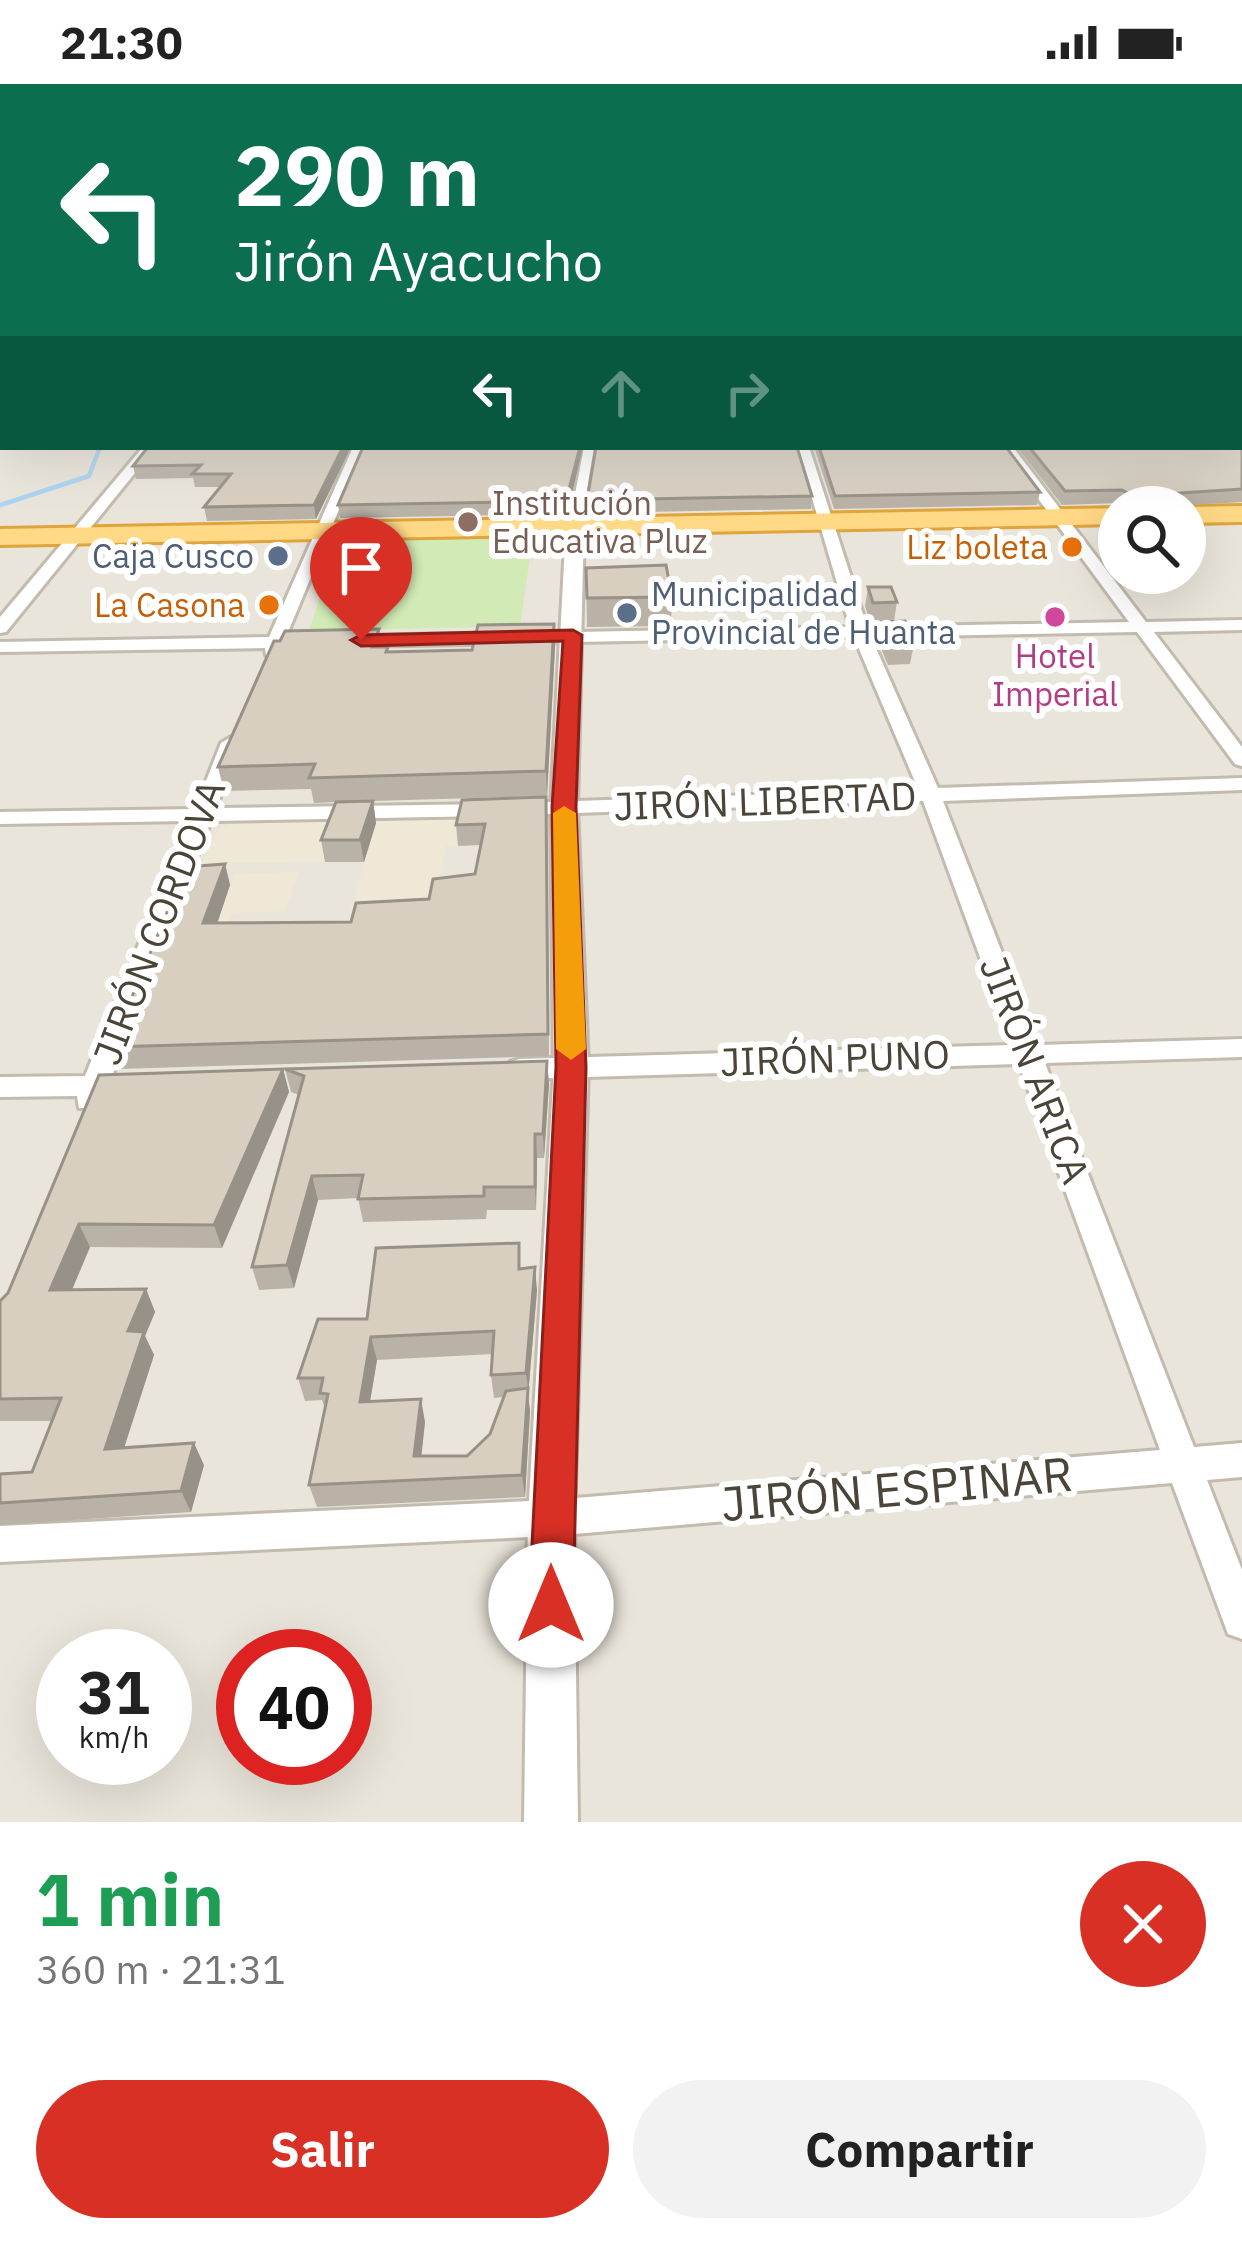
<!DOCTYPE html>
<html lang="es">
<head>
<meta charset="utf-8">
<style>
	body { margin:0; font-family:"IBM Plex Sans",sans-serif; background:#f2f2f2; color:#222; height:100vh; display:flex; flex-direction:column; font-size:45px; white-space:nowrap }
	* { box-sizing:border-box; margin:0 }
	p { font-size:39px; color:#767676 }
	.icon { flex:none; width:66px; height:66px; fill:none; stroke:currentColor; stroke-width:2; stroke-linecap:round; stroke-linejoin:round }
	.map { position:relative; height:1738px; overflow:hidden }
	.panel { display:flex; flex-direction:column; background:#fff; flex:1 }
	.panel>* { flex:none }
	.banner { position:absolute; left:0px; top:0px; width:1242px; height:366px; box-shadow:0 12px 48px #0002; background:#0b6e4f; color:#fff; overflow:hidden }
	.controls { position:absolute; left:1098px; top:402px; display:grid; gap:24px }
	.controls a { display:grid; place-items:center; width:108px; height:108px; border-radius:50%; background:#fff; box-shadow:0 12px 48px #0002; font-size:60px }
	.speed { position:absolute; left:36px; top:1545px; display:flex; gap:24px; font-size:60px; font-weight:700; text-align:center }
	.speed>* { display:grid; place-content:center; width:156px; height:156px; border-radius:50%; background:#fff; box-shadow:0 12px 48px #0002; line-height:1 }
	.speed small { font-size:30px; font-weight:400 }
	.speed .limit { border:18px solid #d22; background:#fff; color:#111 }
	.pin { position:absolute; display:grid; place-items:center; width:102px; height:102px; color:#fff; margin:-123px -51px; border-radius:50% 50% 50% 0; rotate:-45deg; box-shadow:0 0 12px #0007 }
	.pin .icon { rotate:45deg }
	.me { position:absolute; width:132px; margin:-66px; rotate:0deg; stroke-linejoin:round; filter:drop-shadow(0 0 9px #0008) }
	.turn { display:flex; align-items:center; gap:42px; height:252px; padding:0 36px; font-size:54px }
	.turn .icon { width:156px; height:156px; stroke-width:2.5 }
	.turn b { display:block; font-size:84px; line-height:102px }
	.lanes { display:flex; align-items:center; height:114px; padding:0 36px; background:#0003; justify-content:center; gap:60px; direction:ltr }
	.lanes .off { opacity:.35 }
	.round { display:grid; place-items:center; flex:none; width:126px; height:126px; border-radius:63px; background:#f2f2f2 }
	.headline { display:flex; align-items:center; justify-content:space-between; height:204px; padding:0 36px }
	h1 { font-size:72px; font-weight:700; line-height:90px; color:#1e9e55 }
	.cta { display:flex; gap:24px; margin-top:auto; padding:24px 36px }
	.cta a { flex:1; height:138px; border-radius:72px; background:#d93025; color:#fff; font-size:48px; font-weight:700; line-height:138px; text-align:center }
	.cta a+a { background:#f2f2f2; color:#222 }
	.status { display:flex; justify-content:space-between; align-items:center; height:84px; padding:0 60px; background:#fff; direction:ltr }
	.status svg { height:33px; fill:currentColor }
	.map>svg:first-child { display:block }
	.residential { fill:#eae5da; fill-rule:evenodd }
	.education { fill:#efe8d6 }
	.green { fill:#d2eab5 }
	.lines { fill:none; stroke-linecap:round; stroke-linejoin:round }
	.stream { stroke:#a9d4f2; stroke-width:4.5 }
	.pedestrian-casing { stroke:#c2bbae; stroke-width:6 }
	.minor-casing { stroke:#c2bbae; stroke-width:6 }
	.tertiary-casing { stroke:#c2bbae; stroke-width:6 }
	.trunk-casing { stroke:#e0a43c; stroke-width:6 }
	.pedestrian { fill:#fff; fill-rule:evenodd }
	.minor { fill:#fff; fill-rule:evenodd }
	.tertiary { fill:#fff; fill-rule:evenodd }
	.trunk { fill:#ffd985; fill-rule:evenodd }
	.wall { fill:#bab2a6; fill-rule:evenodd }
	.shaded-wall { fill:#979187 }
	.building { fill:#d8cfc1; stroke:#979187; stroke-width:3 }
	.route { fill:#d93025; stroke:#8d1f18; stroke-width:3 }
	.slow { fill:#f59e0b }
	.education-dot { fill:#8d6e63; stroke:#fff; stroke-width:4.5 }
	.food-dot { fill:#e8710a; stroke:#fff; stroke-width:4.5 }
	.service-dot { fill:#5c6f8a; stroke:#fff; stroke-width:4.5 }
	.hotel-dot { fill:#d1479c; stroke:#fff; stroke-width:4.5 }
	.labels { text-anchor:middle; stroke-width:12; stroke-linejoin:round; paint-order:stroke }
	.far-education-label { font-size:33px; fill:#785e54; stroke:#fff; text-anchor:start }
	.far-food-label { font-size:33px; fill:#c56008; stroke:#fff; text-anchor:end }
	.far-service-label { font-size:33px; fill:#4e5e75; stroke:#fff; text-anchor:end }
	.far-hotel-label { font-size:33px; fill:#b23c85; stroke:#fff }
	.street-label { font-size:39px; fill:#4b4439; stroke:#fff }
	.near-street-label { font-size:48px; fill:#4b4439; stroke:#fff }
</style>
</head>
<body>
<div class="status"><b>21:30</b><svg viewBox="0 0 49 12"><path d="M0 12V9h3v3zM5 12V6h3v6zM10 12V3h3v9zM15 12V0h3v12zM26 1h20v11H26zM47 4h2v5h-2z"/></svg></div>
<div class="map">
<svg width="1242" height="1738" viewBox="0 0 1242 1738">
	<rect width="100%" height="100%" fill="#f6f3ec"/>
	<path class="residential" d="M0 176 3 363H1239L1242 176V1738H0ZM1119 423H1185V489H1119ZM63 1572H165V1674H63ZM243 1572H345V1674H243Z"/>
	<g class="education">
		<path d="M465 734 458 762H446L434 826 350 829 377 735Z"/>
		<path d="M342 735 325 778 202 779 219 745 232 739Z"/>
		<path d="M299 788 285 827 233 829 226 844 216 842 234 790Z"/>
	</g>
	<path class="green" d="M533 452 520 542 309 547 338 458Z"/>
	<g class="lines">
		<path class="stream" d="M0 421 89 392 100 363"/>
		<g class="pedestrian-casing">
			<path id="pedestrian" d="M584 363H594L581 442 575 445 569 442Z"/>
		</g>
		<g class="minor-casing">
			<g id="minor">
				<rect x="1239" y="186" width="3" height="6"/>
				<path d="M0 218 3 219V226L0 225Z"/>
				<rect x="1239" y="246" width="3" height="6"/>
				<rect x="0" y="350" width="3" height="8"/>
				<path d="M143 363H156L6 548 0 549V533Z"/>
				<path d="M353 363H365L286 553 310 554V562L282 564 272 572 266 571 265 564 0 568V558L269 553Z"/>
				<path d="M797 363H809L867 543 1129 538 1000 363H1013L1146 538 1242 536V546L1154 548 1242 663V682L1235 680 1137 548 871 553 938 704 1242 694V706L943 717 1038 961 1242 955V973L1045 979 1194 1363 1242 1359V1393L1207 1396 1242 1486V1555L1228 1550 1172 1399 551 1452 0 1478V1442L551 1416 1160 1366 1019 980 519 995 510 992 506 985 510 978 519 975 1012 961 923 717 548 730 538 724 548 718 918 705 854 553 350 562 341 557 350 552 850 543Z"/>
				<path d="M231 653 241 659 216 724 489 720 499 726 489 732 211 737 112 992 134 995 137 1002 134 1009 105 1012 99 1024H79L77 1012 0 1013V993L85 992 189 737 0 740V728L195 725 221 659Z"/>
			</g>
		</g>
		<g class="tertiary-casing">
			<g id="tertiary">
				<rect x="1239" y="191" width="3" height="6"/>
				<rect x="0" y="295" width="3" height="8"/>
				<path d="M575 436 584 442 577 723 588 983 574 1434 578 1738H524L528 1434 554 983 551 723 566 442Z"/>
			</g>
		</g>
		<g class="trunk-casing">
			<g id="trunk">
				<path d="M1242 422V438L1185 439V423Z"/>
				<path d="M1119 424V440L0 461V445Z"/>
			</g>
		</g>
		<use href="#pedestrian" class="pedestrian"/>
		<use href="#minor" class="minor"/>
		<use href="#tertiary" class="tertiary"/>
		<use href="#trunk" class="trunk"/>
	</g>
	<g class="wall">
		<path d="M1242 354V418L1159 423H1126L1119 419 1062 421 1017 363H1239Z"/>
		<path d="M351 363 316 435 207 437 204 423 220 403H195L193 394 136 395 133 382Z"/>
		<path d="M363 363H583L567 430 340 434 338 421Z"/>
		<path d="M814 363H1006L1040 408 1037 421 834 425Z"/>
		<path d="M812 412 811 425 588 429 587 416Z"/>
		<path d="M586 484 672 513 671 542 587 543Z"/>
		<path d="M868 503 897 518 894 537 914 560 910 580 888 581 878 557 881 538H870L865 522Z"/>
		<path d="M554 540 555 563 547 712 373 717 376 739 364 778H325L321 756 336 718 314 719 311 705 224 707 218 683 382 563 389 568 472 566Z"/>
		<path d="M547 734 549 972 119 985 111 963 225 780 230 801 217 839 351 838 429 815 475 790 481 761 458 762 456 741Z"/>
		<path d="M547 977 549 1000 544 1074H537L536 1126H487L486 1135 363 1138 358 1114 318 1116 294 1204 259 1206 252 1183 299 1011 291 1008 285 985Z"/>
		<path d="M283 985 289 1008 222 1164 90 1163 72 1206 146 1205 155 1228 145 1252 154 1271 124 1363 204 1381 191 1428 0 1441V1390L32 1388 52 1337H0V1217L8 1209 99 991Z"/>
		<path d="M521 1185 537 1206 528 1312 530 1327 525 1413 317 1423 309 1401 325 1325 322 1316 305 1317 298 1294 367 1235ZM493 1270 491 1291 494 1314 504 1313 490 1350 467 1372H421L425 1338 370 1318 377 1276Z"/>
	</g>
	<g class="shaded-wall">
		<path d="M343 363H351L316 435 314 421Z"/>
		<path d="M580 363H583L567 430 566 417Z"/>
		<path d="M554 540 555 563 547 712 546 687Z"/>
		<path d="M379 545 382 567 372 563Z"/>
		<path d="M373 717 376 739 364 778 360 756Z"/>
		<path d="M225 780 230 801 210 861 203 839Z"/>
		<path d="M547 977 549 1000 544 1074 543 1050Z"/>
		<path d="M283 985 289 1008 222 1164 214 1141Z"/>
		<path d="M535 1050 537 1074 536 1126 535 1103Z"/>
		<path d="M312 1092 318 1116 294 1204 287 1181Z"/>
		<path d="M79 1140 90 1163 62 1229 50 1206Z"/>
		<path d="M535 1183 537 1206 528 1312 530 1327 525 1413 522 1391 528 1304 526 1289Z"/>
		<path d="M146 1205 155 1228 145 1252 154 1271 117 1386 105 1365 128 1247Z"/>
		<path d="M371 1253 377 1276 366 1341 360 1318Z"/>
		<path d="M421 1315 425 1338 419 1394 414 1372Z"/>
		<path d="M194 1359 204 1381 191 1428 181 1407Z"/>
	</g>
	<g class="building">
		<path d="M1239 202 1242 203V231L1239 235Z"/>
		<path d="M1239 276H1242V281H1239V293H1242V339L1240 338 1239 348Z"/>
		<path d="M1239 353 1242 354V405L1133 412 1122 406 1065 407 1029 363H1239Z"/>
		<path d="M148 363H343L314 421 204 423 231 390H192L201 381 133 382Z"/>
		<path d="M363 363H580L566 417 338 421Z"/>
		<path d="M596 363H797L812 412 587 416Z"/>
		<path d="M819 363H1006L1040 408 835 412Z"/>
		<path d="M666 481 672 513 587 514 586 484Z"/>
		<path d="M868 503H891L897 518 873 519Z"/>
		<path d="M905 537 914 560H891L881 538Z"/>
		<path d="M554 540 546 687 309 694 315 680 218 683 274 557H280L285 547 379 545 372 563H388L386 568 472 566 478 541Z"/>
		<path d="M546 713 548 950 111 963 186 783 225 780 203 839 351 838 356 819 429 815 433 795 475 790 485 740 456 741 462 716Z"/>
		<path d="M373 717 360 756H321L336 718Z"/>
		<path d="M547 977 543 1050H535V1103H484V1112L358 1115 363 1091 312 1092 287 1181 252 1183 304 992 285 985Z"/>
		<path d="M283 985 214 1141 79 1140 50 1206 146 1205 128 1247 144 1248 105 1365 194 1359 181 1407 0 1419V1390L32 1388 61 1314 0 1315V1217L8 1209 99 991Z"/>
		<path d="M519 1159V1185L535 1183 526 1289 491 1291 494 1247 371 1253 360 1318 421 1315 414 1372H467L490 1350 506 1307 528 1304 522 1391 309 1401 328 1310 320 1309 323 1294H298L318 1235H367L376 1164Z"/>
	</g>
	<linearGradient id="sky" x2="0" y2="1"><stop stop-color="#8fc1ec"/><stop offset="0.42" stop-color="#fbfaf6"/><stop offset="1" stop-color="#fbfaf6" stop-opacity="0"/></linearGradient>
	<rect width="1242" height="419" fill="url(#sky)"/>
	<path class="route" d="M573 546 582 551 576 723 586 983 573 1521 566 1536 551 1543 536 1536 529 1521 556 983 552 723 563 557 361 562 351 556 361 551Z"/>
	<path class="slow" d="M564 722 576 729 586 965 571 976 556 965 553 729Z"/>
	<circle class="education-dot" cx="468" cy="438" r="12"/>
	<g class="food-dot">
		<circle cx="1072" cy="463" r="12"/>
		<circle cx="269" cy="521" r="12"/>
	</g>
	<g class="service-dot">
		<circle cx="278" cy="472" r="12"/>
		<circle cx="627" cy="529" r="12"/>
	</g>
	<circle class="hotel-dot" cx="1055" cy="533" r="12"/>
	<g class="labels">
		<g class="far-education-label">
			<text x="492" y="431">Institución<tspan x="492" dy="38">Educativa Pluz</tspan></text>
		</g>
		<g class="far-food-label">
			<text x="1048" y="475">Liz boleta</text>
			<text x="245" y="533">La Casona</text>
		</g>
		<g class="far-service-label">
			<text x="254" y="484">Caja Cusco</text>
			<text x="651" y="522" text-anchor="start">Municipalidad<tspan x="651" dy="38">Provincial de Huanta</tspan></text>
		</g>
		<g class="far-hotel-label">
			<text x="1055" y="584">Hotel<tspan x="1055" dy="38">Imperial</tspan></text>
		</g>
		<g class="street-label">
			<text transform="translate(765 717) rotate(-2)" y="14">JIRÓN LIBERTAD</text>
			<text transform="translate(159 838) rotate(-69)" y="14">JIRÓN CORDOVA</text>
			<text transform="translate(835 974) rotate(-2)" y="14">JIRÓN PUNO</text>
			<text transform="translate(1035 986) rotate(69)" y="14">JIRÓN ARICA</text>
		</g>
		<g class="near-street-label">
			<text transform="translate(897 1405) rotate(-5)" y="17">JIRÓN ESPINAR</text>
		</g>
	</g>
</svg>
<div class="controls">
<a><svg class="icon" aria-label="search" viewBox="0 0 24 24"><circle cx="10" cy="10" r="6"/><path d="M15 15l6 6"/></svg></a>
</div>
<div class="speed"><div>31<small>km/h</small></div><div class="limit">40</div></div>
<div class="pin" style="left:361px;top:556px;background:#d93025"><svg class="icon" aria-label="arrive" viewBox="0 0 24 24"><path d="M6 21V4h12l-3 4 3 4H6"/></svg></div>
<svg class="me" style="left:551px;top:1521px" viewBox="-20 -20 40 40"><circle r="19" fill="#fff"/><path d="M0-13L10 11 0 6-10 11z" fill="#d93025"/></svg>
<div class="banner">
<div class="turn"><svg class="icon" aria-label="left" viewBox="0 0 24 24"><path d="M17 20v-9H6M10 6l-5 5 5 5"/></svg><div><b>290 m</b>Jirón Ayacucho</div></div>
<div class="lanes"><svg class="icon" aria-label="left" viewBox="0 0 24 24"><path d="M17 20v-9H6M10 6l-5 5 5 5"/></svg><svg class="icon off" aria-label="ahead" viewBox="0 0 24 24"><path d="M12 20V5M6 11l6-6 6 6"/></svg><svg class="icon off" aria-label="right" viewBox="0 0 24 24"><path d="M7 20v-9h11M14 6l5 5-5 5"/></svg></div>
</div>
</div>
<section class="panel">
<div class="headline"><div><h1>1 min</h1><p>360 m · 21:31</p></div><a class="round" style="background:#d93025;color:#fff"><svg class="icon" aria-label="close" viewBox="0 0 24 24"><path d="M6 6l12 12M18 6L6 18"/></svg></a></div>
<div class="cta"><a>Salir</a><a>Compartir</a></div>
</section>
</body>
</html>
